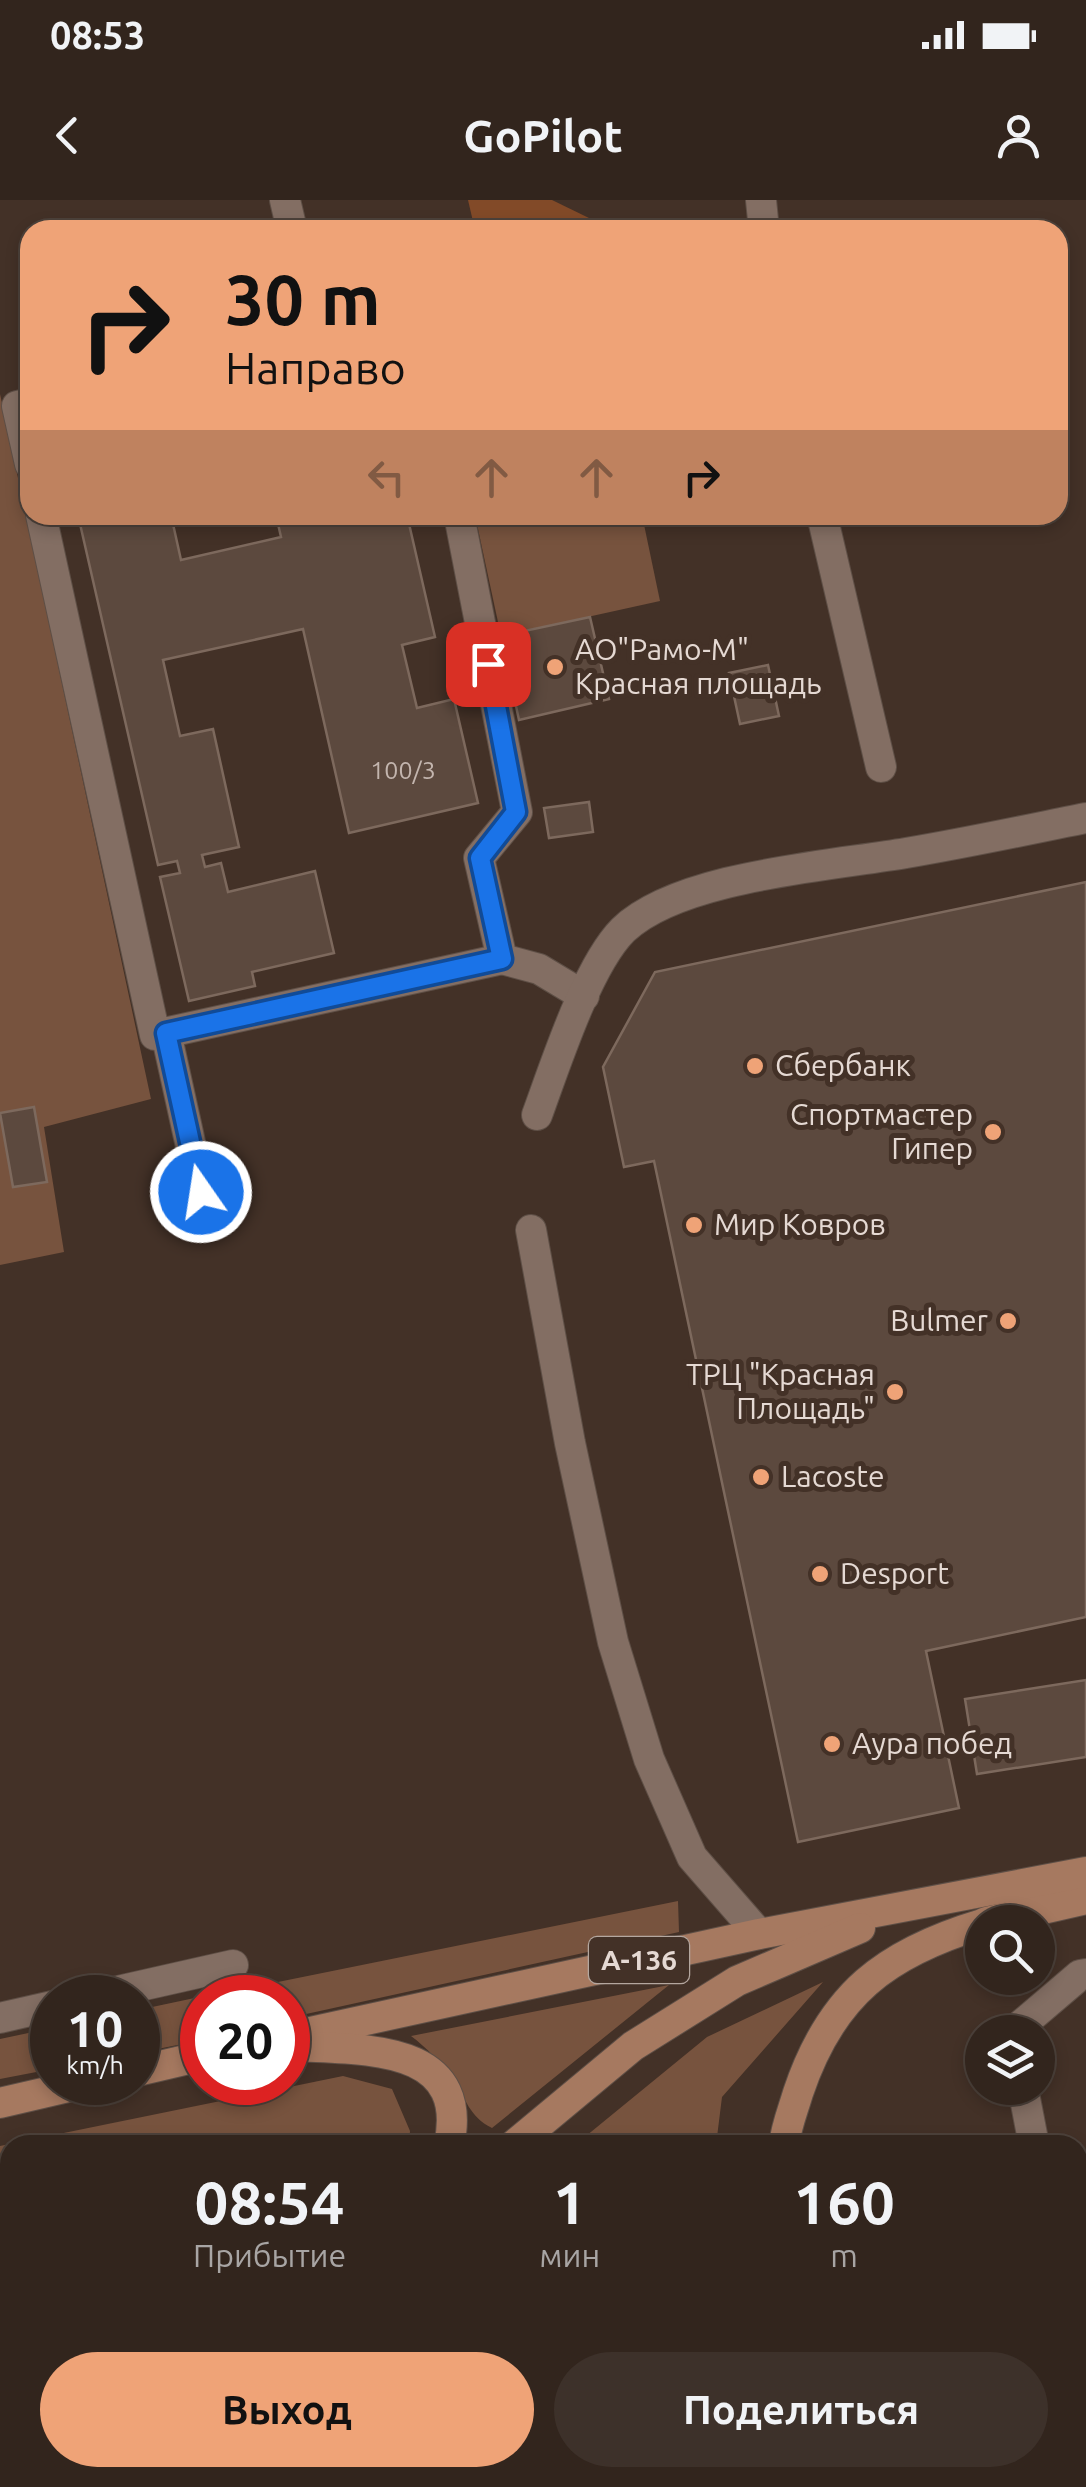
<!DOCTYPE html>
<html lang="ru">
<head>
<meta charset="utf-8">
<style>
	body { margin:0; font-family:Ubuntu,sans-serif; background:#3d312a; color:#f1f3f6; height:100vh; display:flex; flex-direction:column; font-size:38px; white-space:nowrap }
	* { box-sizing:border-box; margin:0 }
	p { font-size:32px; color:#a8a5a4 }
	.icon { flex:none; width:55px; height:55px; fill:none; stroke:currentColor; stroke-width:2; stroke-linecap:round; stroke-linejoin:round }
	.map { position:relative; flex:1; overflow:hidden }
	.drawer { position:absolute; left:0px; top:1935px; width:1088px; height:352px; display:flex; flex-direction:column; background:#32251d; border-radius:30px 30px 0 0; box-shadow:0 5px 15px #0003,0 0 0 2px #4d423b }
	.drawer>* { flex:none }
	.top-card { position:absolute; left:20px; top:20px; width:1048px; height:305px; border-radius:30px; box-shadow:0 5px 15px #0003,0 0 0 2px #4d423b; background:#efa377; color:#111; overflow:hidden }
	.tools { position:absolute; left:965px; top:1705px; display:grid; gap:20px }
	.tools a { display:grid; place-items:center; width:90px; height:90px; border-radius:50%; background:#32251d; box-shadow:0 5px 15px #0003,0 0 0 2px #4d423b; font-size:50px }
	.speed { position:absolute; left:30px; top:1775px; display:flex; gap:20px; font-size:50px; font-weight:700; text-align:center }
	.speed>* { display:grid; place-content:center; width:130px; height:130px; border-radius:50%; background:#32251d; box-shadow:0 5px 15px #0003,0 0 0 2px #4d423b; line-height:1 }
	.speed small { font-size:25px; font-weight:400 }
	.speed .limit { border:15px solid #d22; background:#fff; color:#111 }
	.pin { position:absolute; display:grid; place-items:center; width:85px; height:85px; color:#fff; margin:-42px; border-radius:20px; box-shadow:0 5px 15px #0006 }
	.me { position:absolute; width:110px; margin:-55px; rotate:347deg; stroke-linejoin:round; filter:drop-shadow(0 0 8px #0008) }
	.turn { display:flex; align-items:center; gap:35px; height:210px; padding:0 40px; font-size:45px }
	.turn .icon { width:130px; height:130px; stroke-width:2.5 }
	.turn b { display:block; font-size:70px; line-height:85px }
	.lanes { display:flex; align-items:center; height:95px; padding:0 40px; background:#0003; justify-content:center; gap:50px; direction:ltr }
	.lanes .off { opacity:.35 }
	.eta { display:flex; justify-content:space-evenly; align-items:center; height:170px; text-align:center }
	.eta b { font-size:60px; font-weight:600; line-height:70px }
	.cta { display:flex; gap:20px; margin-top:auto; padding:20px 40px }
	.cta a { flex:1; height:115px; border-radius:60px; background:#efa377; color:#111; font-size:40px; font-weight:600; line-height:115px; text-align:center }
	.cta a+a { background:#3d312a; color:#f1f3f6 }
	.status { display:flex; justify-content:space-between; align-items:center; height:70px; padding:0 50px; background:#32251d; direction:ltr }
	.status svg { height:28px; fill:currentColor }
	header { display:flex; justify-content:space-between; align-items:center; height:130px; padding:0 40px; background:#32251d; font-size:45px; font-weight:600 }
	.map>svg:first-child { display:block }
	.green { fill:#77533e }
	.water { fill:#824a28 }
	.building { fill:#5c493e; stroke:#7d695d; stroke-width:2.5 }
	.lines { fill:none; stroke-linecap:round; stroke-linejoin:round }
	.minor-casing { stroke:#5e4f46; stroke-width:32 }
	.major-casing { stroke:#5e4f46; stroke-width:32 }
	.minor { stroke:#836e63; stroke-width:30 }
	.major { stroke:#a67960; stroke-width:30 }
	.route-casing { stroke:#114b97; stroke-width:25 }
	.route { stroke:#1a73e8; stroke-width:18 }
	.poi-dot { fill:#efa377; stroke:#433127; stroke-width:4 }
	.labels { text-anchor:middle; stroke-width:10; stroke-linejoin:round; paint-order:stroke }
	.number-label { font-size:25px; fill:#c3b5ae }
	.shield { fill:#433127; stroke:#b4a79f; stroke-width:2.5 }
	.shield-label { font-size:28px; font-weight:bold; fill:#e5d9d3 }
	.poi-label { font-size:30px; fill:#e5d9d3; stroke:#433127; text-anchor:start }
</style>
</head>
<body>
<div class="status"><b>08:53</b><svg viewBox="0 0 49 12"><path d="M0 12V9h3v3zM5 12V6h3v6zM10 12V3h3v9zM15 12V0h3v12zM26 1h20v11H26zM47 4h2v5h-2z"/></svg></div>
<header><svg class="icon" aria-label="back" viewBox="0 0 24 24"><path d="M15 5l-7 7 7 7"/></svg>GoPilot<svg class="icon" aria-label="person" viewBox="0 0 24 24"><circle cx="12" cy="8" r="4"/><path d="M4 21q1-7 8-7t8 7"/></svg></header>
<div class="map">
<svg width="1086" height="2287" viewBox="0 0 1086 2287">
	<rect width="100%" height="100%" fill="#433127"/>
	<g class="green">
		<path d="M0 194 151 899 44 927 64 1052 0 1065Z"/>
		<path d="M475 315H642L660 401 501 436Z"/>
		<path d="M678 1701 679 1732 288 1818V1798L260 1797 268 1784Z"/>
		<path d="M823 1782 722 1897 716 1945H575L707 1837Z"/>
		<path d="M669 1785 492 1928C469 1917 466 1898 452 1878 440 1862 427 1848 411 1836Z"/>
		<path d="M204 1796 214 1797 202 1798V1840L138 1853V1810Z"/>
		<path d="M52 1828V1869L0 1879V1839Z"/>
		<path d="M343 1876 392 1889 410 1931 409 1945H10V2239L0 2244V1946Z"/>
		<path d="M112 2278H941L839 2287H90Z"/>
	</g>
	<path class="water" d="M468 0H552L589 18 592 30H475Z"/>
	<g class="building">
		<path d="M78 315H171L181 360 281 337 276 315H407L435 437 402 445 417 508 454 499 478 603 349 633 303 429 163 460 180 536 213 529 239 647 202 655 205 667 221 663 228 692 315 671 334 753 252 772 255 786 189 801 160 677 180 673 177 661 158 665Z"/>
		<path d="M590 417 609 499 519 520 501 436Z"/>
		<path d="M768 465 779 516 740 524 729 473Z"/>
		<path d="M589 602 593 632 549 638 544 608Z"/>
		<path d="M1086 682V1417L926 1451 959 1608 798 1642 654 961 624 967 603 867 655 772Z"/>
		<path d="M34 907 47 982 13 987 0 913Z"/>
		<path d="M1086 1480V1557L977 1574 965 1499Z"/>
	</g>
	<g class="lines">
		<g class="minor-casing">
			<g id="minor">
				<path d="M285 0 292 30"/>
				<path d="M761 0 764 30"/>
				<path d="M30 203 17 206 30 264"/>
				<path d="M41 315 155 835 502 759"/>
				<path d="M459 315 517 612 479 658 502 759 539 769 584 796"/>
				<path d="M822 315 881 567"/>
				<path d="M166 833 201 992"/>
				<path d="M537 915C555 866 587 766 623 730 679 676 830 666 906 653 966 643 1026 630 1086 618"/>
				<path d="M531 1030 570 1243 613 1442 649 1559 692 1657 759 1734"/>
				<path d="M87 1798 233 1765"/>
				<path d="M0 1818 52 1806"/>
				<path d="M1013 1832 1080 1775 1086 1774"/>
				<path d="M1023 1888 1034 1945"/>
			</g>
		</g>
		<g class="major-casing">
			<g id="major">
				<path d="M986 1722 1086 1699"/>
				<path d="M288 1837 759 1734 1086 1672"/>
				<path d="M295 1846C362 1850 471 1843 449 1945"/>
				<path d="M138 1871 202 1856"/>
				<path d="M0 1903 90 1882"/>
				<path d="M514 1945 633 1846 737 1781 860 1728"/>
				<path d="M784 1945C786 1927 793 1910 798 1893 831 1794 886 1753 982 1724"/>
				<path d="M1078 2241H1086"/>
				<path d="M3 2287 23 2278"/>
			</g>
		</g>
		<use href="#minor" class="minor"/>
		<use href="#major" class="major"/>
	</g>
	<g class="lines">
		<g class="route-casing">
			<path id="route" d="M201 992 166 833 502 759 480 658 516 612 488 464"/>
		</g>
		<use href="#route" class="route"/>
	</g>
	<g class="poi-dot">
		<circle cx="555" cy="467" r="10"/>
		<circle cx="755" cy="866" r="10"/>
		<circle cx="993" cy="932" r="10"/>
		<circle cx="694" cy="1025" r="10"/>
		<circle cx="1008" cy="1121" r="10"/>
		<circle cx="895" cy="1192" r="10"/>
		<circle cx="761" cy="1277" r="10"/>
		<circle cx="820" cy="1374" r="10"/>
		<circle cx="832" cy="1544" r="10"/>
	</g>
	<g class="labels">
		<g class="number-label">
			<text x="403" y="579">100/3</text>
		</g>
		<rect class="shield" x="589" y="1737" width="100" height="46" rx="8"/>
		<g class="shield-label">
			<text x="639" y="1770">А-136</text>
		</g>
		<g class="poi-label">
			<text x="575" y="460">АО"Рамо-М"<tspan x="575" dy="34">Красная площадь</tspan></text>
			<text x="775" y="876">Сбербанк</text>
			<text x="973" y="925" text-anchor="end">Спортмастер<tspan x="973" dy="34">Гипер</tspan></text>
			<text x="714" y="1035">Мир Ковров</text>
			<text x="988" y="1131" text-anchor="end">Bulmer</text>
			<text x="875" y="1185" text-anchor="end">ТРЦ "Красная<tspan x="875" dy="34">Площадь"</tspan></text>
			<text x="781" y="1287">Lacoste</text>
			<text x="840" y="1384">Desport</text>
			<text x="852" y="1554">Аура побед</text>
		</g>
	</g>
</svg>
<div class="tools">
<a><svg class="icon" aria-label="search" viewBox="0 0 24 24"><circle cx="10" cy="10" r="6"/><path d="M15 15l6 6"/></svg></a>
<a><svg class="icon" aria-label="layers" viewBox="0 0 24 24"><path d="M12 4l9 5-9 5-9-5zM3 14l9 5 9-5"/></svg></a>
</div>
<div class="speed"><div>10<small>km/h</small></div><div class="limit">20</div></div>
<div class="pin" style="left:488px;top:464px;background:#d93025"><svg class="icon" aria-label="arrive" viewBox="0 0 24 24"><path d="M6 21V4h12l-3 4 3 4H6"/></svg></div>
<svg class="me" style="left:201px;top:992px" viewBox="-20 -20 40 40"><circle r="17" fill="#1a73e8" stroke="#fff" stroke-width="3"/><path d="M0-11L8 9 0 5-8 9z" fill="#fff"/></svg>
<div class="top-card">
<div class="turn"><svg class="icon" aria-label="right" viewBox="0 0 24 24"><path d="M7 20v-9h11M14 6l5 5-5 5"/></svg><div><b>30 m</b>Направо</div></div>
<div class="lanes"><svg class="icon off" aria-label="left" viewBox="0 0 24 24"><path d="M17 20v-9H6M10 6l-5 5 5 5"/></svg><svg class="icon off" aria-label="ahead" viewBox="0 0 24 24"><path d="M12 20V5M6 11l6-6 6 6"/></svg><svg class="icon off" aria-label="ahead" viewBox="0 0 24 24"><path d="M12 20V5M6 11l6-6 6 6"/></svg><svg class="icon" aria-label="right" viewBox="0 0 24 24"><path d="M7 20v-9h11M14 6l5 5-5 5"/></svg></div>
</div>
<section class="drawer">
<div class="eta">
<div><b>08:54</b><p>Прибытие</p></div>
<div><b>1</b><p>мин</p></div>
<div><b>160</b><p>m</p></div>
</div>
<div class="cta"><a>Выход</a><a>Поделиться</a></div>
</section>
</div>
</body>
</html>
